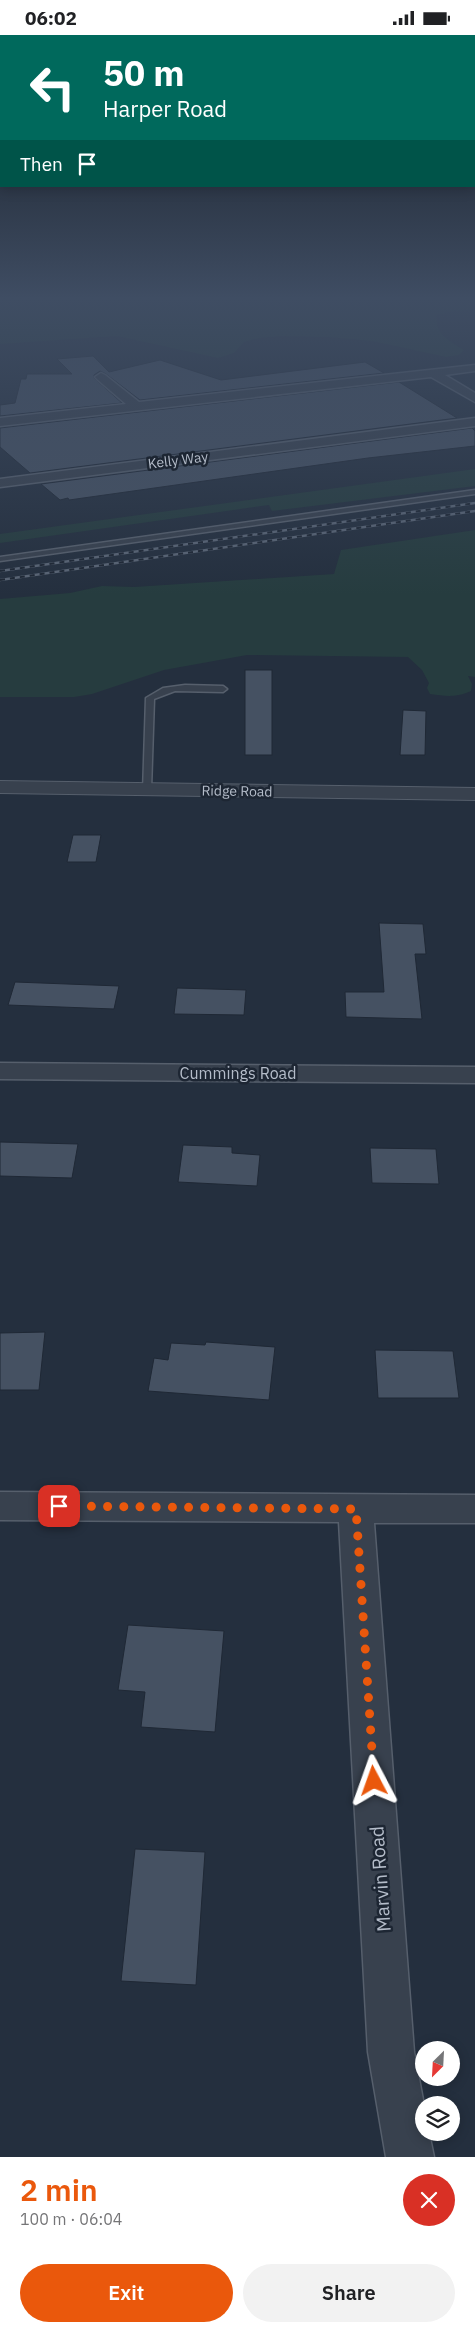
<!DOCTYPE html>
<html lang="en">
<head>
<meta charset="utf-8">
<style>
	body { margin:0; font-family:"IBM Plex Sans",sans-serif; background:#f2f2f2; color:#202124; height:100vh; display:flex; flex-direction:column; font-size:19px; white-space:nowrap }
	* { box-sizing:border-box; margin:0 }
	p { font-size:16px; color:#757577 }
	.icon { flex:none; width:28px; height:28px; fill:none; stroke:currentColor; stroke-width:2; stroke-linecap:round; stroke-linejoin:round }
	.map { position:relative; height:2122px; overflow:hidden }
	.drawer { display:flex; flex-direction:column; background:#fff; flex:1 }
	.drawer>* { flex:none }
	.guide { position:absolute; left:0px; top:0px; width:475px; height:152px; box-shadow:0 2px 12px #0003; background:#00695c; color:#fff; overflow:hidden }
	.needle { width:32px; rotate:204deg }
	.tools { position:absolute; left:415px; top:2006px; display:grid; gap:10px }
	.tools a { display:grid; place-items:center; width:45px; height:45px; border-radius:50%; background:#fff; box-shadow:0 2px 12px #0003; font-size:25px }
	.pin { position:absolute; display:grid; place-items:center; width:42px; height:42px; color:#fff; margin:-21px; border-radius:10px; box-shadow:0 2px 8px #0006 }
	.me { position:absolute; width:55px; margin:-28px; rotate:356deg; stroke-linejoin:round; filter:drop-shadow(0 0 4px #0008) }
	.turn { display:flex; align-items:center; gap:18px; height:105px; padding:0 20px; font-size:22px }
	.turn .icon { width:65px; height:65px; stroke-width:2.5 }
	.turn b { display:block; font-size:35px; line-height:42px }
	.then { display:flex; align-items:center; height:48px; padding:0 20px; background:#0003; gap:10px; font-size:19px }
	.round { display:grid; place-items:center; flex:none; width:52px; height:52px; border-radius:26px; background:#f2f2f2 }
	.overview { display:flex; align-items:center; justify-content:space-between; height:85px; padding:0 20px }
	h1 { font-size:30px; font-weight:600; line-height:38px; color:#ea580c }
	.action { display:flex; gap:10px; margin-top:auto; padding:10px 20px }
	.action a { flex:1; height:58px; border-radius:30px; background:#ea580c; color:#fff; font-size:20px; font-weight:600; line-height:58px; text-align:center }
	.action a+a { background:#f2f2f2; color:#202124 }
	.status { display:flex; justify-content:space-between; align-items:center; height:35px; padding:0 25px; background:#fff; direction:ltr }
	.status svg { height:14px; fill:currentColor }
	.map>svg:first-child { display:block }
	.green { fill:#263c3f }
	.building { fill:#455162; stroke:#1f2835 }
	.lines { fill:none; stroke-linecap:round; stroke-linejoin:round }
	.service-casing { stroke:#565f6c; stroke-width:3 }
	.minor-casing { stroke:#565f6c; stroke-width:3 }
	.tertiary-casing { stroke:#565f6c; stroke-width:2 }
	.service { fill:#38414e; fill-rule:evenodd }
	.minor { fill:#38414e; fill-rule:evenodd }
	.tertiary { fill:#38414e; fill-rule:evenodd }
	.rail-casing { stroke:#5a6575; stroke-width:2.5 }
	.rail { stroke:#1d2633; stroke-width:2; stroke-dasharray:5; stroke-linecap:butt }
	.route { stroke:#ea580c; stroke-width:9; stroke-dasharray:0 16.2 }
	.labels { text-anchor:middle; stroke-width:5; stroke-linejoin:round; paint-order:stroke }
	.far-street-label { font-size:14px; fill:#b4bcc9; stroke:#1d2633 }
	.street-label { font-size:16px; fill:#b4bcc9; stroke:#1d2633 }
	.near-street-label { font-size:19px; fill:#b4bcc9; stroke:#1d2633 }
</style>
</head>
<body>
<div class="status"><b>06:02</b><svg viewBox="0 0 49 12"><path d="M0 12V9h3v3zM5 12V6h3v6zM10 12V3h3v9zM15 12V0h3v12zM26 1h20v11H26zM47 4h2v5h-2z"/></svg></div>
<div class="map">
<svg width="475" height="2122" viewBox="0 0 475 2122">
	<rect width="100%" height="100%" fill="#242f3e"/>
	<g class="green">
		<path d="M0 263H475V275L453 276 437 280C434 299 450 306 464 315L459 320 446 322 372 306 328 302 282 301 259 303 244 307 234 318 218 323 117 301 0 309Z"/>
		<path d="M475 434V451L272 476 269 470 0 508V499Z"/>
		<path d="M475 495V642L468 641 472 649 471 656C456 663 445 661 430 659L427 653 429 648 422 635 408 622 247 620 164 635 92 659 74 662H0V564L70 558 102 551 134 552 334 539 341 515Z"/>
	</g>
	<g class="building">
		<path d="M93 321 109 337 160 325 221 345 365 327 384 338 140 365 106 339 100 336 94 340V343L122 368 0 381V370L15 368 21 344H26L27 339H72L57 324Z"/>
		<path d="M399 347 457 383 30 438 0 412V393Z"/>
		<path d="M472 393 475 396V411L368 423 69 465 68 463 60 465 41 449Z"/>
		<rect x="245" y="635" width="27" height="85"/>
		<path d="M403 675 426 676 425 720H400Z"/>
		<path d="M73 800H101L96 827H67Z"/>
		<path d="M379 888 423 889 426 919H415L422 984 346 982 345 957H384Z"/>
		<path d="M15 947 119 951 114 974 8 970Z"/>
		<path d="M177 953 246 955 244 980 174 979Z"/>
		<path d="M0 1107 78 1109 72 1143 0 1141Z"/>
		<path d="M183 1110 232 1112V1118L260 1120 257 1151 178 1147Z"/>
		<path d="M370 1113 436 1114 439 1149 372 1148Z"/>
		<path d="M45 1297 39 1355H0V1298Z"/>
		<path d="M206 1307 275 1312 269 1365 148 1356 154 1323 168 1325 171 1308 205 1310Z"/>
		<path d="M375 1315 453 1316 459 1363H378Z"/>
		<path d="M128 1590 224 1596 215 1697 141 1692 145 1657 118 1655Z"/>
		<path d="M135 1814 205 1817 196 1950 121 1946Z"/>
	</g>
	<g class="lines">
		<g class="service-casing">
			<g id="service">
				<path d="M475 455V459L0 526V522Z"/>
				<path d="M185 650 223 651 227 654 223 657 175 656 154 664 151 755 149 757H143L146 663 163 653Z"/>
			</g>
		</g>
		<g class="minor-casing">
			<g id="minor">
				<path d="M475 330V336L445 340 475 358V367L431 342 0 391V383L126 369 97 344 95 342 101 338 105 340 139 367Z"/>
				<path d="M475 383V391L0 452V444Z"/>
				<path d="M0 1028 475 1032V1048L0 1044Z"/>
				<path d="M0 1457 475 1460V1488H374L414 2017 424 2070V2098H429L434 2122H386L368 2017 339 1487 0 1485Z"/>
			</g>
		</g>
		<g class="tertiary-casing">
			<path id="tertiary" d="M0 746 475 753V765L0 758Z"/>
		</g>
		<use href="#service" class="service"/>
		<use href="#minor" class="minor"/>
		<use href="#tertiary" class="tertiary"/>
		<g class="rail-casing">
			<g id="rail">
				<path d="M0 536 475 468"/>
				<path d="M0 545 475 476"/>
			</g>
		</g>
		<use href="#rail" class="rail"/>
	</g>
	<linearGradient id="sky" x2="0" y2="1"><stop stop-color="#141a22"/><stop offset="0.47" stop-color="#3f4d63"/><stop offset="1" stop-color="#3f4d63" stop-opacity="0"/></linearGradient>
	<rect width="475" height="560" fill="url(#sky)"/>
	<g class="lines">
		<path class="route" d="M59 1471 356 1474 374 1746"/>
	</g>
	<g class="labels">
		<g class="far-street-label">
			<text transform="translate(178 425) rotate(-7)" y="5">Kelly Way</text>
			<text transform="translate(237 756) rotate(1)" y="5">Ridge Road</text>
		</g>
		<g class="street-label">
			<text x="238" y="1044">Cummings Road</text>
		</g>
		<g class="near-street-label">
			<text transform="translate(380 1844) rotate(-94)" y="7">Marvin Road</text>
		</g>
	</g>
</svg>
<div class="tools">
<a><svg class="needle" viewBox="-14 -14 28 28"><path d="M0-13l5 13h-10z" fill="#e53935"/><path d="M0 13l5-13h-10z" fill="#757577"/></svg></a>
<a><svg class="icon" aria-label="layers" viewBox="0 0 24 24"><path d="M12 4l9 5-9 5-9-5zM3 14l9 5 9-5"/></svg></a>
</div>
<div class="pin" style="left:59px;top:1471px;background:#d93025"><svg class="icon" aria-label="arrive" viewBox="0 0 24 24"><path d="M6 21V4h12l-3 4 3 4H6"/></svg></div>
<svg class="me" style="left:374px;top:1746px" viewBox="-20 -20 40 40"><path d="M0-17L14 15 0 8-14 15z" fill="#ea580c" stroke="#fff" stroke-width="4"/></svg>
<div class="guide">
<div class="turn"><svg class="icon" aria-label="left" viewBox="0 0 24 24"><path d="M17 20v-9H6M10 6l-5 5 5 5"/></svg><div><b>50 m</b>Harper Road</div></div>
<div class="then">Then<svg class="icon" aria-label="arrive" viewBox="0 0 24 24"><path d="M6 21V4h12l-3 4 3 4H6"/></svg></div>
</div>
</div>
<section class="drawer">
<div class="overview"><div><h1>2 min</h1><p>100 m · 06:04</p></div><a class="round" style="background:#d93025;color:#fff"><svg class="icon" aria-label="close" viewBox="0 0 24 24"><path d="M6 6l12 12M18 6L6 18"/></svg></a></div>
<div class="action"><a>Exit</a><a>Share</a></div>
</section>
</body>
</html>
